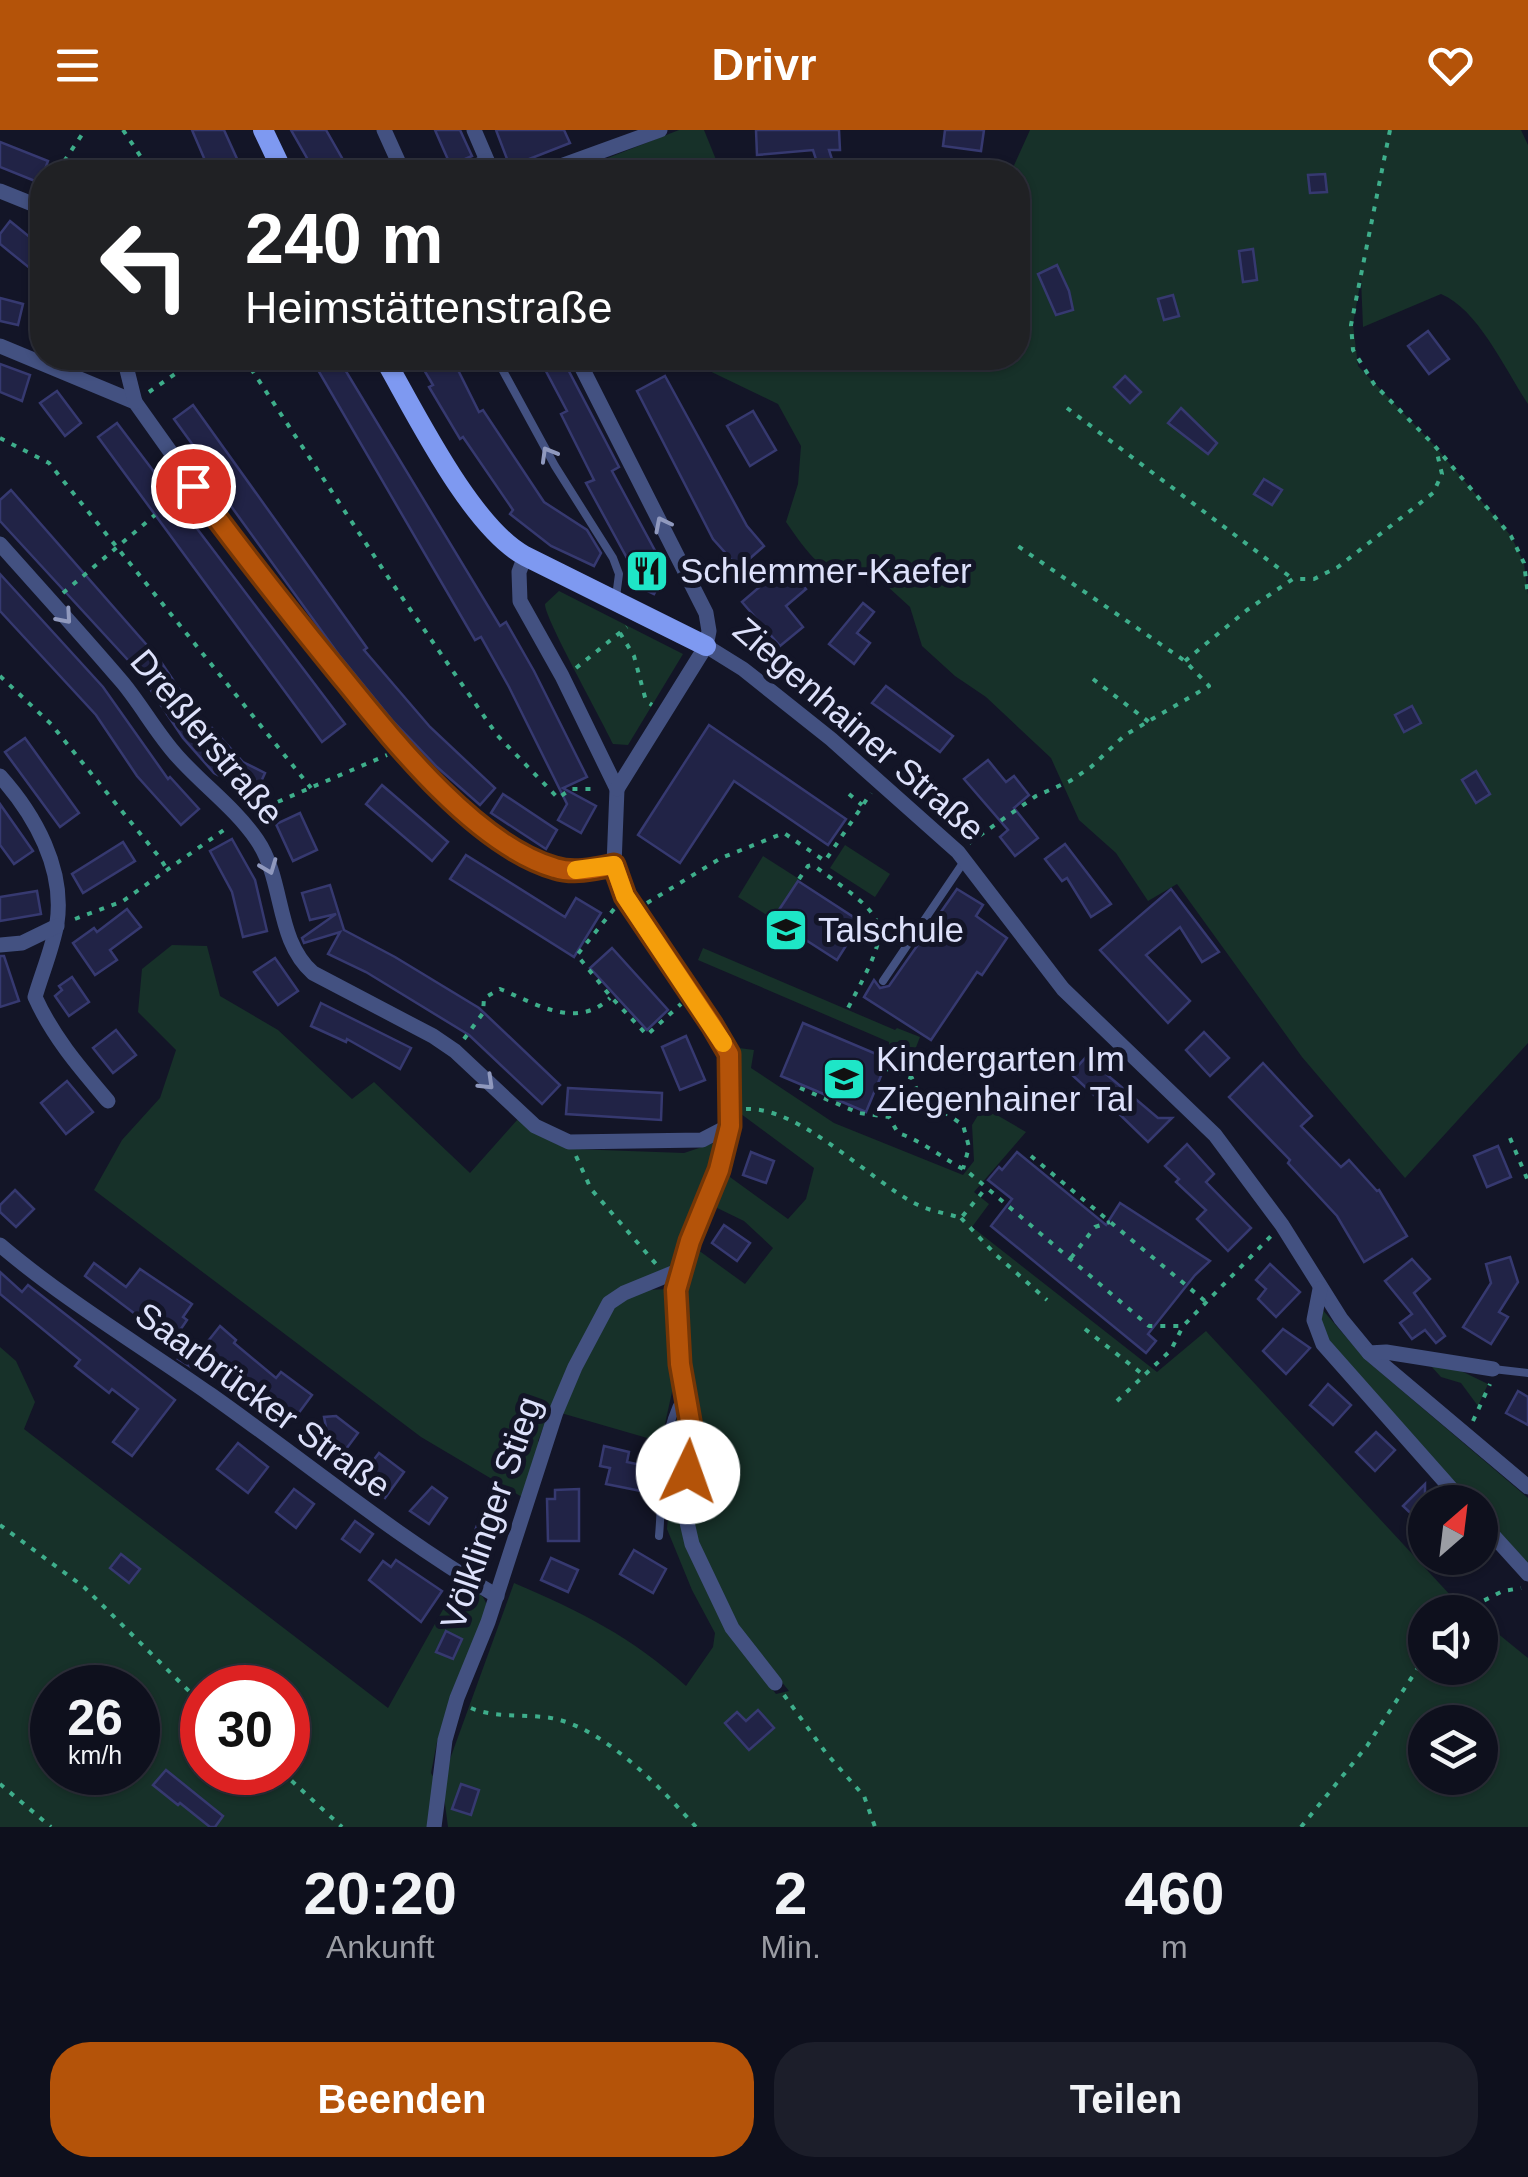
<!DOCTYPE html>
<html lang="de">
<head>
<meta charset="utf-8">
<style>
	body { margin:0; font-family:Arial,sans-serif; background:#1c1e2a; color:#f1f3f6; height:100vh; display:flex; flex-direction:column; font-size:38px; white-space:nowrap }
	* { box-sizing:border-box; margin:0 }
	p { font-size:32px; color:#9b9da4 }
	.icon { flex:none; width:55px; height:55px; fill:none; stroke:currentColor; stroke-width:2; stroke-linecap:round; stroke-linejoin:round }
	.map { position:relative; height:1697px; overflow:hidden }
	.details { display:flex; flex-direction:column; background:#0e101d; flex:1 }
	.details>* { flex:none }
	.hud { position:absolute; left:30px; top:30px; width:1000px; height:210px; border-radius:40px; box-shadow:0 2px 8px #0004,0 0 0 2px #2e303b; background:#202124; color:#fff; overflow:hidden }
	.needle { width:65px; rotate:28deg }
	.tools { position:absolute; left:1408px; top:1355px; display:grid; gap:20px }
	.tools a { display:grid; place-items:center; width:90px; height:90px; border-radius:50%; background:#0e101d; box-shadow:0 2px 8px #0004,0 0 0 2px #2e303b; font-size:50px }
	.speed { position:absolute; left:30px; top:1535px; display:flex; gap:20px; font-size:50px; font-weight:700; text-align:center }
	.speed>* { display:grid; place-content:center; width:130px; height:130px; border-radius:50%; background:#0e101d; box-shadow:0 2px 8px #0004,0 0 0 2px #2e303b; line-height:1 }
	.speed small { font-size:25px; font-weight:400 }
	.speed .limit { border:15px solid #d22; background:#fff; color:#111 }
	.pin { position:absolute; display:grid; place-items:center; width:85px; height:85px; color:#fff; margin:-42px; border:5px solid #fff; border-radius:50%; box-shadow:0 2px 10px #0007 }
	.me { position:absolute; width:110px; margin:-55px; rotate:3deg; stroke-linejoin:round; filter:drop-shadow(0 0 8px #0008) }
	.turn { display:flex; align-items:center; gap:35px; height:210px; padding:0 50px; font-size:45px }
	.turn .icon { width:130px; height:130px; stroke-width:2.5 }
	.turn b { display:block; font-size:70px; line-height:85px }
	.eta { display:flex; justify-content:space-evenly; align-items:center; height:170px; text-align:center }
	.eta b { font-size:60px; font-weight:600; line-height:70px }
	.primary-button { display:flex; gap:20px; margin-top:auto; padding:20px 50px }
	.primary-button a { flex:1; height:115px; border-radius:40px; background:#b45309; color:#fff; font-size:40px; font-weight:600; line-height:115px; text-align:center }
	.primary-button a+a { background:#1c1e2a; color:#f1f3f6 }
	header { display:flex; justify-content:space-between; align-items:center; height:130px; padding:0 50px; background:#b45309; color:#fff; font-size:45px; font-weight:600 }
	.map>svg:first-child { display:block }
	.green { fill:#173129; fill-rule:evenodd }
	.building { fill:#212346; stroke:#363970; stroke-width:2.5 }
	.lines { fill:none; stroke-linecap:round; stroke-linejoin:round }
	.path { stroke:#3eae8b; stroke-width:4; stroke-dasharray:5 8; stroke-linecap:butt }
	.lane { stroke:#435181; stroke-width:8 }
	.street { stroke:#435181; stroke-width:15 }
	.secondary { stroke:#7e99f1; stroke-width:20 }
	.oneway { stroke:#9099be }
	.route-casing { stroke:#753606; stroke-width:25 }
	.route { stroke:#b45309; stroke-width:18 }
	.slow { stroke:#f59e0b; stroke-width:18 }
	.labels { text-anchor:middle; stroke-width:10; stroke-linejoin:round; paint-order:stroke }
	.poi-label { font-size:35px; fill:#dde1fb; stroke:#131527; text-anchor:start }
	.street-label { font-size:35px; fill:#dde1fb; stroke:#131527 }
</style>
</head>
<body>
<header><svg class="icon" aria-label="menu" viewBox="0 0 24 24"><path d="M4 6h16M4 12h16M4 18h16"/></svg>Drivr<svg class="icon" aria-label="heart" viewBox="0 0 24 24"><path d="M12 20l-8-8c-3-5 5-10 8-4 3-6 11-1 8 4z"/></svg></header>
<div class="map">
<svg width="1528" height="1697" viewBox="0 0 1528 1697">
	<rect width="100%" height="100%" fill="#131527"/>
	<g class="green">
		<path d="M679 0H704L721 42H594L590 35Z"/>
		<path d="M1030 0H1521L1528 15V274C1506 241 1478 179 1441 164L1363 197 1361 149 1353 194 1358 236 1434 315 1511 406 1524 433 1528 465V913L1405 1048 1302 927 1177 754 1148 771 1116 723 1079 690 1051 628 986 567 955 546 922 516 910 477 875 445C825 451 812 429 786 392L798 354 801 316 778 274 695 234 690 228H1018V42H1011Z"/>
		<path d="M559 461 683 524 628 615 613 614C602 590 544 487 545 474Z"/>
		<path d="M845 715 890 744 875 767 830 738Z"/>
		<path d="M763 726 799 749 773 789 738 767Z"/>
		<path d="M172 815 207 816 220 866 278 900 352 969 374 952 470 1043 518 989 556 1014 574 1019 684 1023 714 1013 719 1015V1022L675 1134 621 1158 550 1280 538 1311 541 1316 522 1367 421 1307 94 1060 122 1010 160 968 176 920 138 882 142 839Z"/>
		<path d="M703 818 895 900 897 898 920 907 913 925 889 915V912L698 830Z"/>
		<path d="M739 918 754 920 751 938 834 993 963 1045 974 1031 972 995 983 977 1026 1002 974 1062 989 1074 972 1097 1157 1242 1206 1201 1452 1467 1472 1482H1425V1538H1480V1489L1528 1528V1697H448L442 1651 514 1453C580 1481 632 1507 686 1556L713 1517 715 1503 692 1460 667 1399 674 1315 671 1313 680 1274 687 1316 677 1371 742 1521 776 1564 789 1561 739 1499 692 1401 681 1162 694 1117 745 1154 773 1118 744 1091 709 1074 723 1042 788 1089 806 1069 814 1038 737 981 739 950 731 920ZM1425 1592H1480V1648H1425Z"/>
		<path d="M670 1159 674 1253 661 1312 561 1283 612 1176 646 1160Z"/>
		<path d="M1321 1178 1366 1230 1528 1368V1437L1480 1385V1372H1469L1320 1200Z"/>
		<path d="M0 1217 16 1231 35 1272 24 1299 388 1578 460 1449 483 1467 487 1475 437 1612 431 1643 438 1654 434 1697H0ZM52 1558H138V1642H52ZM202 1558H288V1642H202Z"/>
		<path d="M1431 1236 1457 1239 1488 1254 1478 1276 1461 1253 1441 1247Z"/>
	</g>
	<g class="building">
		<path d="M192 0H224L243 42H210Z"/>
		<path d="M291 0H326L350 42H315Z"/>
		<path d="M435 0H460L472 26 458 32 453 41Z"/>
		<path d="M496 0H564L570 13 524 31 526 37 512 42Z"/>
		<path d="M756 0H839L840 20H829L836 42H820L813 20 757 25Z"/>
		<path d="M945 0H984L981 21 943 16Z"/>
		<path d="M0 12 48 31 40 53 0 37Z"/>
		<path d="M1325 44 1327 62 1310 63 1308 45Z"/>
		<path d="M10 91 42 117V148L0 114V104Z"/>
		<path d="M1253 119 1257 150 1243 152 1239 121Z"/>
		<path d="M1057 135 1069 161 1073 180 1056 185 1038 144Z"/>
		<path d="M1173 165 1179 186 1164 190 1158 169Z"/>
		<path d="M0 168 23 174 18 195 0 191Z"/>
		<path d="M1428 201 1449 229 1429 244 1408 216Z"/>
		<path d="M311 228H338L500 496 506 492 534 541 587 647 563 658 596 676 581 703 558 690 567 674 509 557 481 507 475 510Z"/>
		<path d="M417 228H452L479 282 483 280 544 372 587 400 601 423 594 436 551 416 510 384 513 380 463 307 460 309 429 257 433 255Z"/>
		<path d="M539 228H562L619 337 612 341 666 441 654 464 629 452 634 441 586 353 594 350 561 284 567 281Z"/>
		<path d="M0 234 30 245 22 271 0 262Z"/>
		<path d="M665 246 747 396 764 416 739 438 713 409 637 261Z"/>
		<path d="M1125 246 1141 262 1130 273 1114 257Z"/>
		<path d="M57 261 81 293 65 306 40 273Z"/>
		<path d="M193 275 367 518 364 520 430 597 495 658 480 675 437 637 392 590 339 525 228 372 232 369 174 289Z"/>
		<path d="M1181 278 1217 313 1208 324 1168 293Z"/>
		<path d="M753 281 776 320 750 336 727 296Z"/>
		<path d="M117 293 345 594 322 612 98 307Z"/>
		<path d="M1264 349 1282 360 1272 375 1254 364Z"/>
		<path d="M11 360 159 529 208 602 212 598 243 632 265 643 255 665 214 643 183 608 138 541 0 391V370Z"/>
		<path d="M785 435 806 459 786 476 803 497 780 516 742 472Z"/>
		<path d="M0 444 103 557 168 649 170 647 199 679 181 695 137 646 96 585 0 481Z"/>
		<path d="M863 473 874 482 857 503 870 513 854 534 829 514Z"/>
		<path d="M886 556 953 606 940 622 872 573Z"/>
		<path d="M1412 576 1421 593 1404 602 1395 585Z"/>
		<path d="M709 595 846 689 828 715 734 651 680 733 638 705Z"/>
		<path d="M25 608 79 683 60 697 5 622Z"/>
		<path d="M988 630 1006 652 1014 646 1029 665 1014 678 1038 708 1015 726 1000 707 1008 700 964 649Z"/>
		<path d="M1476 641 1490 664 1476 673 1462 650Z"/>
		<path d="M382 655 448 712 432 731 366 674Z"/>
		<path d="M503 664 557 700 546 719 491 683Z"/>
		<path d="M0 674 33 721 14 734 0 715Z"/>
		<path d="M300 683 317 720 293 731 276 694Z"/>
		<path d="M232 709 255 750 267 801 243 807 232 762 210 721Z"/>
		<path d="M123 712 135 731 83 763 72 744Z"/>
		<path d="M1065 714 1111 774 1091 787 1067 748 1062 751 1045 729Z"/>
		<path d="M466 725 565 787 576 768 601 783 574 827 450 749Z"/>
		<path d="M798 751 861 792 837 830 773 789Z"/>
		<path d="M330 755 344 800 395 827 479 878 560 955 542 974 469 905 366 842 328 824 340 802 304 813 302 808 336 784 310 790 302 763Z"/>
		<path d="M957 759 983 775 976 786 1007 808 982 845 977 842 931 910 864 867 874 850 880 858 889 856Z"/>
		<path d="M1171 759 1219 822 1202 832 1180 797 1146 825 1190 871 1168 893 1100 820Z"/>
		<path d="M37 761 41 784 0 791V767Z"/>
		<path d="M127 779 141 797 110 820 117 830 95 845 73 813 94 798 97 802Z"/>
		<path d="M612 818 668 880 647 900 590 838Z"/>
		<path d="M0 826H4L19 871 0 877Z"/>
		<path d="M275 828 298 861 278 875 254 842Z"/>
		<path d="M72 847 89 872 69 886 55 866 62 860 59 856Z"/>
		<path d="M321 873 411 918 400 939 347 909 346 912 311 896Z"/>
		<path d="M803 893 888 929 866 982 781 946Z"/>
		<path d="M116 900 136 925 113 943 93 918Z"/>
		<path d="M1204 902 1229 928 1210 946 1186 920Z"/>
		<path d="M686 906 705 950 680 960 662 917Z"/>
		<path d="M1086 927 1158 988H1172L1148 1012 1108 973 1106 976 1071 944Z"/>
		<path d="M1263 933 1312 986 1301 996 1341 1037 1349 1030 1377 1061 1379 1060 1407 1106 1364 1132 1337 1086 1288 1033 1290 1030 1229 967Z"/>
		<path d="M67 951 93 982 66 1004 41 973Z"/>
		<path d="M568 958 662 963 661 990 566 984Z"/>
		<path d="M1187 1014 1214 1044 1206 1052 1251 1098 1228 1121 1197 1089 1206 1080 1176 1052 1179 1049 1165 1036Z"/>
		<path d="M1498 1016 1511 1047 1487 1057 1474 1026Z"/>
		<path d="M751 1022 774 1031 766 1053 743 1045Z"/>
		<path d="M1017 1022 1106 1095 1120 1073 1210 1131 1195 1145 1148 1204 1156 1211 1146 1223 991 1096 1012 1069 988 1050 999 1037 1002 1040Z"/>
		<path d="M15 1060 34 1079 16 1097 0 1082V1075Z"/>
		<path d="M724 1095 750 1113 737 1131 712 1113Z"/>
		<path d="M1510 1127 1518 1152 1499 1182 1508 1187 1491 1214 1463 1197 1491 1153 1486 1134Z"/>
		<path d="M1412 1129 1430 1149 1414 1163 1445 1206 1436 1213 1425 1200 1412 1209 1400 1193 1412 1184 1385 1151Z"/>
		<path d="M94 1133 126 1157 140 1139 192 1174 183 1187 187 1190 172 1212 85 1146Z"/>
		<path d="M1270 1134 1300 1162 1276 1187 1258 1169 1266 1159 1256 1150Z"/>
		<path d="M0 1142 22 1162 28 1155 175 1270 132 1326 113 1312 138 1279 112 1259 109 1263 75 1236 80 1230 0 1164Z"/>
		<path d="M220 1196 236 1210 234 1213 276 1248 281 1242 312 1265 295 1288 249 1255 240 1265 226 1253 230 1248 200 1225 191 1237 178 1229 192 1212 201 1220Z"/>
		<path d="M1283 1199 1310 1218 1286 1244 1263 1221Z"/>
		<path d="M1328 1254 1351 1275 1333 1295 1310 1275Z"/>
		<path d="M1518 1261 1528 1267V1295L1506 1283Z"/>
		<path d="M336 1286 358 1303 338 1330 315 1311 326 1297 324 1287Z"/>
		<path d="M1376 1302 1395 1320 1375 1341 1356 1322Z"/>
		<path d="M238 1313 268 1337 248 1363 217 1339Z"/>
		<path d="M604 1316 629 1322 627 1332 646 1336 641 1361 606 1354 610 1338 600 1336Z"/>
		<path d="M379 1323 404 1342 385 1368 359 1349Z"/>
		<path d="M1425 1354V1397L1403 1376Z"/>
		<path d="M432 1357 447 1368 429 1394 410 1381Z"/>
		<path d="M294 1359 314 1374 296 1398 276 1382Z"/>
		<path d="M579 1359V1411H548L547 1369H555V1360Z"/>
		<path d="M480 1387 499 1394 485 1430 467 1423Z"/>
		<path d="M355 1391 373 1404 360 1422 342 1409Z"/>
		<path d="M634 1420 666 1439 653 1463 620 1444Z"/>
		<path d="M121 1424 140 1439 129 1453 110 1438Z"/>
		<path d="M551 1428 578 1440 568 1462 541 1450Z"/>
		<path d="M396 1430 442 1461 421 1492 369 1450 383 1431 391 1437Z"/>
		<path d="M446 1501 462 1509 453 1529 436 1522Z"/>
		<path d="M758 1580 774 1598 749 1620 725 1593 737 1582 746 1591Z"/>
		<path d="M166 1640 223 1686 215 1697H210L180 1673 178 1675 153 1655Z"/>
		<path d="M461 1654 479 1660 471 1685 452 1679Z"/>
	</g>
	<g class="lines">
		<g class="path">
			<path d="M123 0 151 42"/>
			<path d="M1390 0 1351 195 1353 220 1374 254 1434 315 1511 406 1524 433 1528 465"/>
			<path d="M57 42 85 0"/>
			<path d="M244 228 390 450 497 605 558 668 571 659H597"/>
			<path d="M149 262 198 228"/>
			<path d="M1067 278 1293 449"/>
			<path d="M0 308 49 333 311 658"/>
			<path d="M169 374 182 365"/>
			<path d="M63 463 155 385"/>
			<path d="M620 503 634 526 646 571 652 575"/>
			<path d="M1185 531 1247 480 1293 449H1314L1338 437 1433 363 1442 344 1436 319"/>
			<path d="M576 538 627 497"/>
			<path d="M0 546 51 594 160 728 168 741"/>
			<path d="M1093 549 1149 592"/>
			<path d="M849 664 862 675"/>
			<path d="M254 682 387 625"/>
			<path d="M969 713 1036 666 1070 651 1091 637 1125 605 1209 556 1185 531 1012 412"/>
			<path d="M799 749 808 736 813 735C894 794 894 790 847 880"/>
			<path d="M647 773 721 728 784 703 825 731 871 663"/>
			<path d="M614 779 577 825 611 867 647 905 681 874"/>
			<path d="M75 789 123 771 228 697"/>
			<path d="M464 909 483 883 484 868 500 859C537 874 576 900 610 868"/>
			<path d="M884 938 912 948 919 965 963 995 969 1017 963 1039"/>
			<path d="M800 958 859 983 889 987 898 1003C923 1011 943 1029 967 1041L1149 1196H1183L1272 1105"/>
			<path d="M746 979C801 977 869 1050 916 1074 929 1081 946 1083 961 1088L986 1058"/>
			<path d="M1510 1008 1528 1051"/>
			<path d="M576 1026 591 1059 656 1134"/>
			<path d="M1031 1026 1205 1171"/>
			<path d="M961 1088 995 1124 1047 1170"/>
			<path d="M1071 1128 1095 1097 1110 1092"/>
			<path d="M1085 1199 1146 1247"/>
			<path d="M1117 1271 1171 1220 1183 1196"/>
			<path d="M1473 1291 1490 1254"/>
			<path d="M0 1395 84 1457 202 1574"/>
			<path d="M1461 1482 1503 1461 1521 1458"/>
			<path d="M784 1565 826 1623 864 1666 875 1697"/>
			<path d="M471 1578C497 1589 529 1583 556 1589 607 1601 662 1659 696 1697"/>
			<path d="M282 1642 342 1697"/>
			<path d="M0 1654 51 1697"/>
			<path d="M1301 1697 1367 1616 1425 1527"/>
		</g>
		<g class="lane">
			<path d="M496 228 555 336 613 428 619 444 616 467"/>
			<path d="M883 851 965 730"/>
			<path d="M1493 1239 1528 1243"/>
			<path d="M659 1406C663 1362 659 1304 682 1266"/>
		</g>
		<g class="street">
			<path d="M384 0 403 42"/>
			<path d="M474 0 492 42"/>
			<path d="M464 42 487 31"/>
			<path d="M544 42 660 0"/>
			<path d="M0 61 35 75 42 82"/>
			<path d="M0 216 135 272 243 424 401 619 458 677 513 718 555 739 587 741 614 735 617 659 562 546 520 471 519 442 525 426"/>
			<path d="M124 228 135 272"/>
			<path d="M577 228 706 483 709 501 706 516 617 659"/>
			<path d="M0 414C41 460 83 506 123 553 142 576 157 604 178 627 204 656 235 678 257 710 285 751 275 810 313 843L433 906 455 921 535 996 569 1012 702 1010 729 996V925L713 895 625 766 614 735"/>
			<path d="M706 516 743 539 831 609 958 722 1063 859 1215 1005 1282 1095 1341 1189 1369 1223 1528 1357"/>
			<path d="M0 646C35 685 65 739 57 793 53 817 42 843 35 867 53 907 80 938 108 971"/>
			<path d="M0 815 22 813 57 796"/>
			<path d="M729 996 719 1040 701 1082 676 1160 680 1234 693 1308 683 1375 692 1414 732 1498 775 1553"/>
			<path d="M0 1115C66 1171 140 1215 211 1265 306 1332 396 1407 497 1466"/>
			<path d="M1320 1159 1314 1190 1323 1214 1463 1372"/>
			<path d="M1369 1223 1386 1222 1493 1239"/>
			<path d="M1480 1391 1528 1444"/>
			<path d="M434 1697 445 1610 457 1568 488 1492 556 1282 575 1237 609 1173 624 1163 680 1140"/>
		</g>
		<g class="secondary">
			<path d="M263 0 283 42"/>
			<path d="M384 228C415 282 471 397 525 426L706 516"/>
		</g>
	</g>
	<defs><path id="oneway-chevron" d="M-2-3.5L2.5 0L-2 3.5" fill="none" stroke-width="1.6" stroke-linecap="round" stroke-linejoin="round" transform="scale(2.5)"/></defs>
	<g class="oneway">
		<use href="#oneway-chevron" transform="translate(548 324) rotate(-120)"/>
		<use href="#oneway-chevron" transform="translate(662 394) rotate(-117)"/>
		<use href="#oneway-chevron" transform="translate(65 487) rotate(49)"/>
		<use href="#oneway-chevron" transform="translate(269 737) rotate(69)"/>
		<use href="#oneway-chevron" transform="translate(487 953) rotate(44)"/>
	</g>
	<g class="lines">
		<g class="route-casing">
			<path id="route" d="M193 356C238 417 285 477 333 536 386 601 472 714 555 738 574 744 595 739 614 735L625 766 712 895 729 924 730 996 719 1040 690 1111 676 1160 680 1234 693 1308 688 1342"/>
		</g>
		<use href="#route" class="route"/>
		<path class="slow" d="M576 740 614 735 625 766 723 913"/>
	</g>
	<defs>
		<g id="restaurant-square" transform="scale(2.25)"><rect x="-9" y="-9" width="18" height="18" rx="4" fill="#1ee6c7" stroke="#131527"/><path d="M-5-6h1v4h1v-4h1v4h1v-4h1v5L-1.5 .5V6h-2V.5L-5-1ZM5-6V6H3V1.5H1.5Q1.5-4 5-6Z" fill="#111"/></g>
		<g id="school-square" transform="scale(2.25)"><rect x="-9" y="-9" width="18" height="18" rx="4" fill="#1ee6c7" stroke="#131527"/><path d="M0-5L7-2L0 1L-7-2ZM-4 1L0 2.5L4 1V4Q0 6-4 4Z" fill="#111"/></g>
	</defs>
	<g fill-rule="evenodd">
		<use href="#restaurant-square" x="647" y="441"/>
		<use href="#school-square" x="786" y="800"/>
		<use href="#school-square" x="844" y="949"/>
	</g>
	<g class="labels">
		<g class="poi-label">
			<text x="680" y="453">Schlemmer-Kaefer</text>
			<text x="818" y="812">Talschule</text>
			<text x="876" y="941">Kindergarten Im<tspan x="876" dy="40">Ziegenhainer Tal</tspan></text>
		</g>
		<g class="street-label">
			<text transform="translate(859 599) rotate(41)" y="12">Ziegenhainer Straße</text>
			<text transform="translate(207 607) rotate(50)" y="12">Dreßlerstraße</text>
			<text transform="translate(263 1270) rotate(36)" y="12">Saarbrücker Straße</text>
			<text transform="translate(491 1383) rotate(-71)" y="12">Völklinger Stieg</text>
		</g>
	</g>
</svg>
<div class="tools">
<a><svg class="needle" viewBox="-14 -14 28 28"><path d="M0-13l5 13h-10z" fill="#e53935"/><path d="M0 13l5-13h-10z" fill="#9b9da4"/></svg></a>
<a><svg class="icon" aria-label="sound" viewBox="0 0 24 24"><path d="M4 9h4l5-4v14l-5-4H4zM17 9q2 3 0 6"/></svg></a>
<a><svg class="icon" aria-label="layers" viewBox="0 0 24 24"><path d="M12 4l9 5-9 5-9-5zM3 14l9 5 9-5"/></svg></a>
</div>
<div class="speed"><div>26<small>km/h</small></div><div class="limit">30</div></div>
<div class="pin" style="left:193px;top:356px;background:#d93025"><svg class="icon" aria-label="arrive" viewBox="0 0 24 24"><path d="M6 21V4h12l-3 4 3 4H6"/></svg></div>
<svg class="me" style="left:688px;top:1342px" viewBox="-20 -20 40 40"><circle r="19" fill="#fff"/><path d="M0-13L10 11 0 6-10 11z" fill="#b45309"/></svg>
<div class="hud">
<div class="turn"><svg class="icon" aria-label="left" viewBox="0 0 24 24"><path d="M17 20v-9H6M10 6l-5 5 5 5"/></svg><div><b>240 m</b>Heimstättenstraße</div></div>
</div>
</div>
<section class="details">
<div class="eta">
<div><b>20:20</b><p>Ankunft</p></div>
<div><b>2</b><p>Min.</p></div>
<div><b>460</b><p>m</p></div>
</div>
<div class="primary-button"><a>Beenden</a><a>Teilen</a></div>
</section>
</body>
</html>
